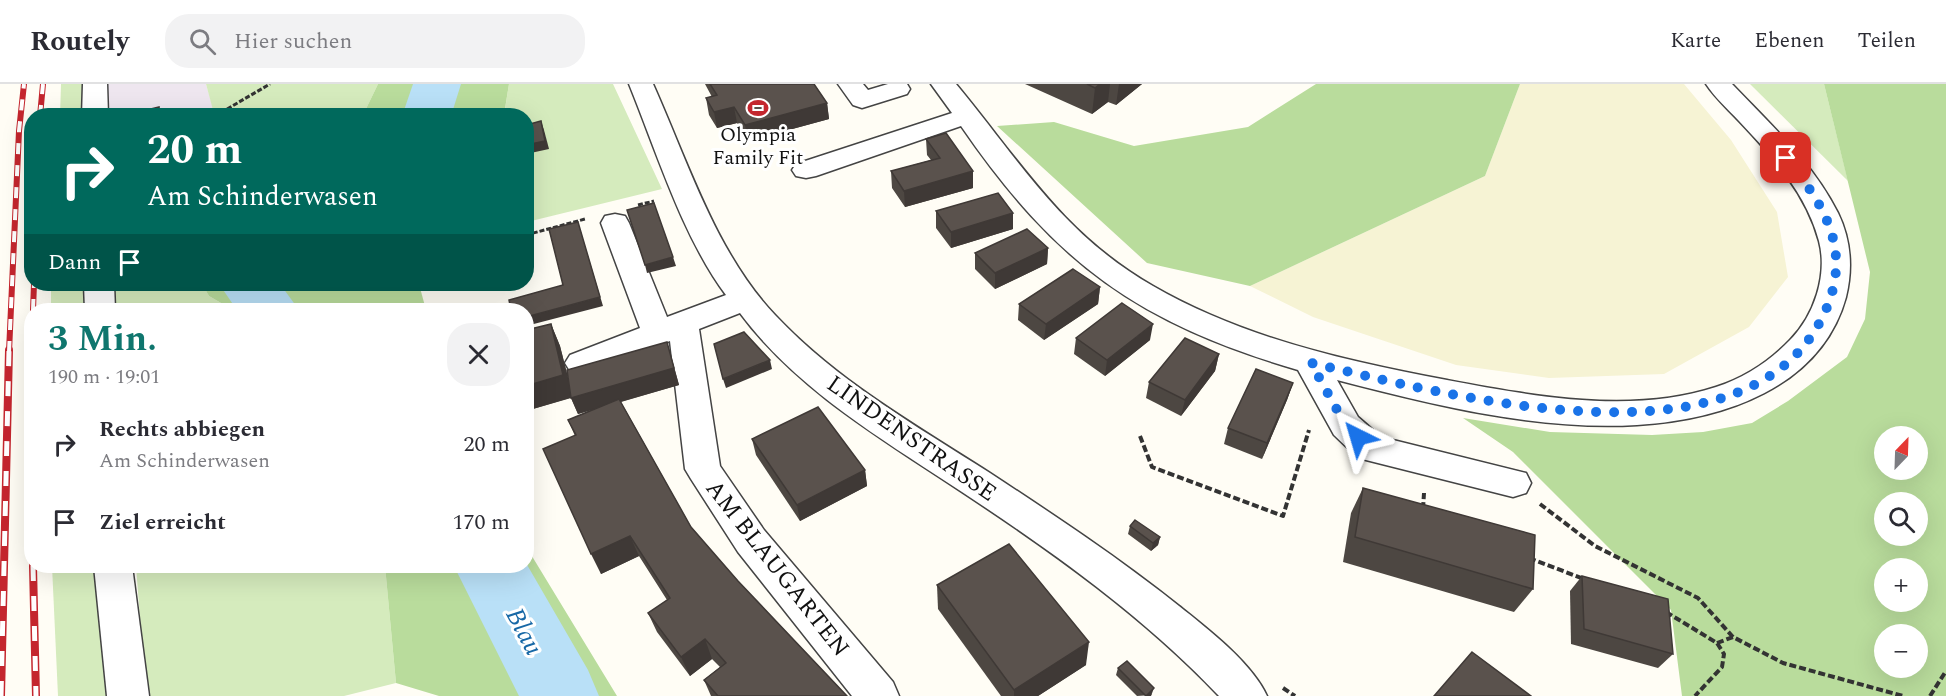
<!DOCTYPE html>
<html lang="de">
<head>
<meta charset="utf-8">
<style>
	body { margin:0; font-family:Spectral,serif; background:#f2f2f3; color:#2b2b33; height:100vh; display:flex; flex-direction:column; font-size:22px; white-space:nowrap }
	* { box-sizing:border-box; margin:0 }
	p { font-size:20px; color:#7c7c81 }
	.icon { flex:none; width:33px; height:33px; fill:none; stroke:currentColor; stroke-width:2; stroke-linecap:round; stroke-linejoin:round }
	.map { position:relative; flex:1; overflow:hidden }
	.side { position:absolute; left:24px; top:219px; width:510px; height:270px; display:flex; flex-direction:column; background:#fff; border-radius:24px; box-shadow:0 6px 24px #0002 }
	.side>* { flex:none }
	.banner { position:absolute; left:24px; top:24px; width:510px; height:183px; border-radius:24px; box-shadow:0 6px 24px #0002; background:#00695c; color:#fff; overflow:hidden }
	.needle { width:39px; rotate:23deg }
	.fabs { position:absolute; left:1874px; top:342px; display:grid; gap:12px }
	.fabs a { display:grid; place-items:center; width:54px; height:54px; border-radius:50%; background:#fff; box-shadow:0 6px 24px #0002; font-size:30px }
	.pin { position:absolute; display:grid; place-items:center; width:51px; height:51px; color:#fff; margin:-26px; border-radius:12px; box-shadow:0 3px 9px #0006 }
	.me { position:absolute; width:66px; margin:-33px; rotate:320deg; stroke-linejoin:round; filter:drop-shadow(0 0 4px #0008) }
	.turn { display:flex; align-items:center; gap:21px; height:126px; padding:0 24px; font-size:27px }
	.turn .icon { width:78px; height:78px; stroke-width:2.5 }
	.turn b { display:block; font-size:42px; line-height:51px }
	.then { display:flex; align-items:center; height:57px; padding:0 24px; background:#0003; gap:12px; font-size:22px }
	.round { display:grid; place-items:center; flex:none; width:63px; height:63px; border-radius:24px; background:#f2f2f3 }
	.overview { display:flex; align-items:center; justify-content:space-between; height:102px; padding:0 24px }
	h1 { font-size:36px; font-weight:700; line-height:45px; color:#0f766e }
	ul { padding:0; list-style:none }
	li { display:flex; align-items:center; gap:18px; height:78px; padding:0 24px }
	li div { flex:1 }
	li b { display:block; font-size:22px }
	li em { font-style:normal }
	header { display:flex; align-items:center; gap:36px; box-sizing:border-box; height:84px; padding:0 30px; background:#fff; border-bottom:2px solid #e1e1e2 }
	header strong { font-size:28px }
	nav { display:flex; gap:33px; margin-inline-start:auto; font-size:21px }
	.search { width:420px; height:54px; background:#f2f2f3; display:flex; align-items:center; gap:15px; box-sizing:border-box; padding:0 21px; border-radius:24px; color:#7c7c81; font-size:22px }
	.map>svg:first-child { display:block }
	.industrial { fill:#eee6ef }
	.farmland { fill:#f6f3d4 }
	.green { fill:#d5ebbd }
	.forest { fill:#b9dc9c; fill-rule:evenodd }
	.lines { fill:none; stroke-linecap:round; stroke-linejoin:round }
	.river { fill:#b9e0f7; fill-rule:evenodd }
	.minor-casing { stroke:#444; stroke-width:3 }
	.path-far1 { stroke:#333; stroke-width:3; stroke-dasharray:5 2; stroke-linecap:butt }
	.path { stroke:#333; stroke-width:4; stroke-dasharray:7 3; stroke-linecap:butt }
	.minor { fill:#fff; fill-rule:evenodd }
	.rail-far1-casing { stroke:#c4262e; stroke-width:6 }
	.rail-casing { stroke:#c4262e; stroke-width:8 }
	.rail-far1 { stroke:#fff; stroke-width:4; stroke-dasharray:11; stroke-linecap:butt }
	.rail { stroke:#fff; stroke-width:5; stroke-dasharray:15; stroke-linecap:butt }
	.wall { fill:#4d4742 }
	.shaded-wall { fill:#3f3936 }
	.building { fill:#5a524d; stroke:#3f3936; stroke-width:1.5 }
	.route { stroke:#1a73e8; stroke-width:10; stroke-dasharray:0 18 }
	.labels { text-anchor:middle; stroke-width:6; stroke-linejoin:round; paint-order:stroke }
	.far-poi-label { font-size:20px; fill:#111; stroke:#fff }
	.street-label { font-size:24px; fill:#111; stroke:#fff }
	.water-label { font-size:26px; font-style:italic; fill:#1768a6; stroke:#fff }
</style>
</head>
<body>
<header>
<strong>Routely</strong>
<div class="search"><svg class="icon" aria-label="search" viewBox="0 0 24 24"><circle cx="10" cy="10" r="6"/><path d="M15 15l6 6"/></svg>Hier suchen</div>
<nav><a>Karte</a><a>Ebenen</a><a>Teilen</a></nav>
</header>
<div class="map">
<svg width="1946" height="612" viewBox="0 0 1946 612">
	<rect width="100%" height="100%" fill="#fffdf5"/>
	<path class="industrial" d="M101 0H206L214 27 204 32 101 31Z"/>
	<path class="farmland" d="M1520 0H1684L1731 56 1777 128 1788 193 1749 243 1664 290 1549 294 1456 281 1313 233 1250 202 1485 92Z"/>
	<g class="green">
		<path d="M61 0H86L85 31 60 32Z"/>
		<path d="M206 0H378L363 31 204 32 213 26Z"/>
		<path d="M509 0H613L662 105 527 138 526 32H504Z"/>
		<path d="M1750 0H1824L1848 97Z"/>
		<path d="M51 200H86L87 226H51Z"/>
		<path d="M108 200H202L209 212 233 226H110Z"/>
		<path d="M52 482H99L108 612H58Z"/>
		<path d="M136 482H385L396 599 344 612H146Z"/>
	</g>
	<g class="forest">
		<path d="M378 0H509L504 31H363Z"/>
		<path d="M1316 0H1520L1485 92 1250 202 1147 179 997 42 1054 38 1134 62 1248 43Z"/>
		<path d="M1824 0H1946V612H1682L1671 526 1513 368 1463 334 1550 348 1652 351 1703 348 1752 339 1788 317 1847 273 1865 235 1870 188ZM1884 352H1917V386H1884ZM1884 418H1917V452H1884ZM1884 484H1917V518H1884ZM1884 550H1917V584H1884Z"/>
		<path d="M202 200H419L426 226H233L209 212Z"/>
		<path d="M527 464 617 612H439L396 599 385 482H526Z"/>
	</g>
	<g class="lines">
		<g class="river">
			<path d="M413 0H461L451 32H402Z"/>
			<path d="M219 200H280L299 226H237Z"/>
			<path d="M526 479 588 586 599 612H519L454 482H526Z"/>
		</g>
		<g class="minor-casing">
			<g id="minor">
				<path d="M83 0H107L108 32H82Z"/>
				<path d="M629 0H653C688 78 716 169 775 231 837 297 915 341 990 389 1054 431 1119 474 1179 522 1208 545 1252 579 1267 612H1219C1144 533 1053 468 962 408 884 356 797 306 740 229L699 245 720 382 764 446 893 598 899 612H852L738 468 691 395 685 385 670 257 581 291 570 287 565 279 570 271 640 244 601 139 605 132 615 130 625 132 629 139 667 233 726 211C683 154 656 66 629 0Z"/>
				<path d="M838 0H863L868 6 888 0H907L910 5 907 10 862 24 853 21Z"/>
				<path d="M931 0H956C1020 77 1062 150 1153 202 1243 254 1346 277 1447 296 1532 312 1631 331 1716 303 1744 294 1770 277 1790 256 1814 232 1828 191 1819 157 1806 109 1773 73 1739 37 1728 25 1715 14 1706 0H1732C1770 40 1813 79 1838 129 1851 156 1853 184 1846 213 1821 304 1722 336 1637 341 1537 347 1433 321 1337 296L1358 333 1381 353 1526 389 1531 399 1526 409 1513 413 1358 374 1334 351 1298 286C1138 239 1056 180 961 42L816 92 806 94 796 92 792 86 796 80 952 29Z"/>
				<path d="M84 200H114L115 226H85Z"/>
				<path d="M94 482H132L149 612H107Z"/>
			</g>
		</g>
		<g class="path-far1">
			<path d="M215 32 270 0"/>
			<path d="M638 121 654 117"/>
			<path d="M526 151 585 135"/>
		</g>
		<g class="path">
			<path d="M1140 352 1152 383 1283 432 1309 346"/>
			<path d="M1540 420 1595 462 1698 514 1733 553 1783 579 1903 612"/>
			<path d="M1423 425 1424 409"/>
			<path d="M1529 474 1584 495"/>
			<path d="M1666 528 1717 559 1724 570 1722 583 1695 612"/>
			<path d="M1717 559 1733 553"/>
			<path d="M1283 604 1295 612"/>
			<path d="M1930 612 1946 587"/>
		</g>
		<use href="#minor" class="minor"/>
		<g class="rail-far1-casing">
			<g id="rail-far1">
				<path d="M40 32 43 0"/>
				<path d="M33 226 34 200"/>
				<path d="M9 268 19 47 24 0"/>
				<path d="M32 268V264"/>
			</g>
		</g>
		<g class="rail-casing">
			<g id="rail">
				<path d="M32 266 29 342 32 442"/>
				<path d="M33 482 36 612"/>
				<path d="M1 612 9 266"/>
			</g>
		</g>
		<use href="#rail-far1" class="rail-far1"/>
		<use href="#rail" class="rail"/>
	</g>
	<g class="wall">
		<path d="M705 0H814L827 19 829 35 748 57 737 39 717 44 709 31 706 14 712 13Z"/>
		<path d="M1025 0H1142L1116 21 1108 18 1092 30Z"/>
		<path d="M926 55 973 104 905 123 892 104 891 87 931 76 927 71Z"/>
		<path d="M936 127 1013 129V145L951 164 936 144Z"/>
		<path d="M1048 164 1047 180 995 205 975 185V169Z"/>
		<path d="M1100 203 1098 220 1044 256 1018 236 1019 220Z"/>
		<path d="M551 240 560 262 568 294 672 275 679 301 621 318 691 443 738 497 847 612H711L704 596 720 583 712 575 690 592 657 548 648 529 667 516 639 472 601 490 575 352 568 336 594 325 578 330 571 314 526 327V246Z"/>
		<path d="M1076 254 1150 256 1105 292 1074 270Z"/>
		<path d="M1219 270 1215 287 1181 332 1146 314 1149 298Z"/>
		<path d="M1293 299 1287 316 1262 375 1224 360 1228 344Z"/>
		<path d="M752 355 865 386 867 402 800 437 756 371Z"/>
		<path d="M1363 404 1533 505 1514 528 1343 478 1351 429Z"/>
		<path d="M1130 442 1160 453 1158 461 1151 467 1128 450Z"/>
		<path d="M1582 492 1673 570 1658 584 1571 560 1570 507Z"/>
		<path d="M937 501 1086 581 1038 612H1001L938 525Z"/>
		<path d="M1118 584 1152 611 1137 612 1116 591Z"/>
	</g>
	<g class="shaded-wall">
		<path d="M1100 0H1110L1108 18 1092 30 1095 4Z"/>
		<path d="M1119 0H1142L1116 21Z"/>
		<path d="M827 19 829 35 748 57 745 41Z"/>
		<path d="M159 23 164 32H159Z"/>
		<path d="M734 23 737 39 717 44 714 28Z"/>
		<path d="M541 37 544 46 549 65 526 70V61Z"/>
		<path d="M973 87V104L905 123 904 107Z"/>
		<path d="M1013 129V145L951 164V148Z"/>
		<path d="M578 138 603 222 526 242V233L600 213Z"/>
		<path d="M1048 164 1047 180 995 205V189Z"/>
		<path d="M673 173 676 182 647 189 645 181Z"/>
		<path d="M1100 203 1098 220 1044 256 1046 240Z"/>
		<path d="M551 240 560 262 573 313 526 327V302Z"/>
		<path d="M1153 240 1150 256 1105 292 1107 276Z"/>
		<path d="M667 258 679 301 578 330 571 314Z"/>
		<path d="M1219 270 1215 287 1181 332 1185 316Z"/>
		<path d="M770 276 772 285 726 304 723 295Z"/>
		<path d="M1293 299 1287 316 1262 375 1267 359Z"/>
		<path d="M865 386 867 402 800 437 797 421Z"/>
		<path d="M630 452 639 472 601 490 591 470Z"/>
		<path d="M1160 453 1158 461 1151 467 1153 459Z"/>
		<path d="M705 555 712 575 690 592 681 573Z"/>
		<path d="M1089 558 1086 581 1038 612H1014V606Z"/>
		<path d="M1154 604 1151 612H1146Z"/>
	</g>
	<g class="building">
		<path d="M710 0H814L827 19 745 41 734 23 714 28 706 14 717 11Z"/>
		<path d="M1087 0H1100L1095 4Z"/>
		<path d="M159 23V32H130V30Z"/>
		<path d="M541 37 545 57 526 61V41Z"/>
		<path d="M946 49 973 87 904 107 891 87 940 74 926 55Z"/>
		<path d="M998 109 1013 129 951 148 936 127Z"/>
		<path d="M654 119 673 173 645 181 627 126Z"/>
		<path d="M578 138 600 213 526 233V226H511L509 216 563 201 549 145Z"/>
		<path d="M1027 145 1048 164 995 189 975 169Z"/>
		<path d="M1073 185 1100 203 1046 240 1019 220Z"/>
		<path d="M1122 219 1153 240 1107 276 1076 254Z"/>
		<path d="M551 240 563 291 526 302V246Z"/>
		<path d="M744 248 770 276 723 295 714 260Z"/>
		<path d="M1185 254 1219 270 1185 316 1149 298Z"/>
		<path d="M667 258 674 284 571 314 567 286Z"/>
		<path d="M1256 285 1293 299 1267 359 1228 344Z"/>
		<path d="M619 315 691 443 738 497 847 612H718L704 596 726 579 705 555 681 573 648 529 670 514 630 452 591 470 543 365 576 351 568 336Z"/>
		<path d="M818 323 865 386 797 421 752 355Z"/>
		<path d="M1363 404 1535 451 1533 505 1355 453Z"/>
		<path d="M1135 436 1160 453 1153 459 1130 442Z"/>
		<path d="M1009 460 1089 558 1014 606 937 501Z"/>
		<path d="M1582 492 1668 515 1673 570 1584 545Z"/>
		<path d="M1472 568 1531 612H1434Z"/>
		<path d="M1127 577 1154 604 1146 612 1118 584Z"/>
	</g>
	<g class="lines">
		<path class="route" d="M1358 353 1346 342 1311 279C1446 310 1747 394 1824 230 1853 168 1826 123 1786 74"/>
	</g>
	<defs>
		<g id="stadium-bare" transform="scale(1.62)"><path d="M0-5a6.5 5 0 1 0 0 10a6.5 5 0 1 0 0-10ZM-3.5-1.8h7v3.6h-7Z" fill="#c4262e" stroke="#fff" stroke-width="2.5" paint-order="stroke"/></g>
	</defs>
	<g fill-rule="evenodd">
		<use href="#stadium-bare" x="758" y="24"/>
	</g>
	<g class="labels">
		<g class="far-poi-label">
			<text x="758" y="57">Olympia<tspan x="758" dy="23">Family Fit</tspan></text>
		</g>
		<g class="street-label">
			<text transform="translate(912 354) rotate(35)" y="8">LINDENSTRASSE</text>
			<text transform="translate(778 484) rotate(52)" y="8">AM BLAUGARTEN</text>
		</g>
		<g class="water-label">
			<text transform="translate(525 547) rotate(62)" y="9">Blau</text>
		</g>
	</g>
</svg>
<div class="fabs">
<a><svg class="needle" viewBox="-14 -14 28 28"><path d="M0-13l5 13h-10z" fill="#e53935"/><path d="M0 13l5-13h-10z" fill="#7c7c81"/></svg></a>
<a><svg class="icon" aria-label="search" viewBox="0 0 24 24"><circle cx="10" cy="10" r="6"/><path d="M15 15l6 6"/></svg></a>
<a>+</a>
<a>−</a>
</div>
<div class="pin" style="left:1786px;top:74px;background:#d93025"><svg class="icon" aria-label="arrive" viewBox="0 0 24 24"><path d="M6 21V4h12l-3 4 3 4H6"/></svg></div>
<svg class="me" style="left:1358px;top:353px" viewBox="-20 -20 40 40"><path d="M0-17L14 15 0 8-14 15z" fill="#1a73e8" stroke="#fff" stroke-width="4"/></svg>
<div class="banner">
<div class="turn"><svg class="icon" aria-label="right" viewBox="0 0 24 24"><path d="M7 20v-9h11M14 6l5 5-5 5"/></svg><div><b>20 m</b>Am Schinderwasen</div></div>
<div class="then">Dann<svg class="icon" aria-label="arrive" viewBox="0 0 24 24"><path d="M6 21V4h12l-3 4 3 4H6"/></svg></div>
</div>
<section class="side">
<div class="overview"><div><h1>3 Min.</h1><p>190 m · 19:01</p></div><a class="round"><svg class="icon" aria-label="close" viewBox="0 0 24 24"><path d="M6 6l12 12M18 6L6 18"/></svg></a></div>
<ul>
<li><svg class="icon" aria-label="right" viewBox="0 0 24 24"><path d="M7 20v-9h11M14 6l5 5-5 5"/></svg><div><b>Rechts abbiegen</b><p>Am Schinderwasen</p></div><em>20 m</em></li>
<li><svg class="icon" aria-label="arrive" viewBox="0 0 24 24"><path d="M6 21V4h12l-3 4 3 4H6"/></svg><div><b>Ziel erreicht</b></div><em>170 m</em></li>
</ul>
</section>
</div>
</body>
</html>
